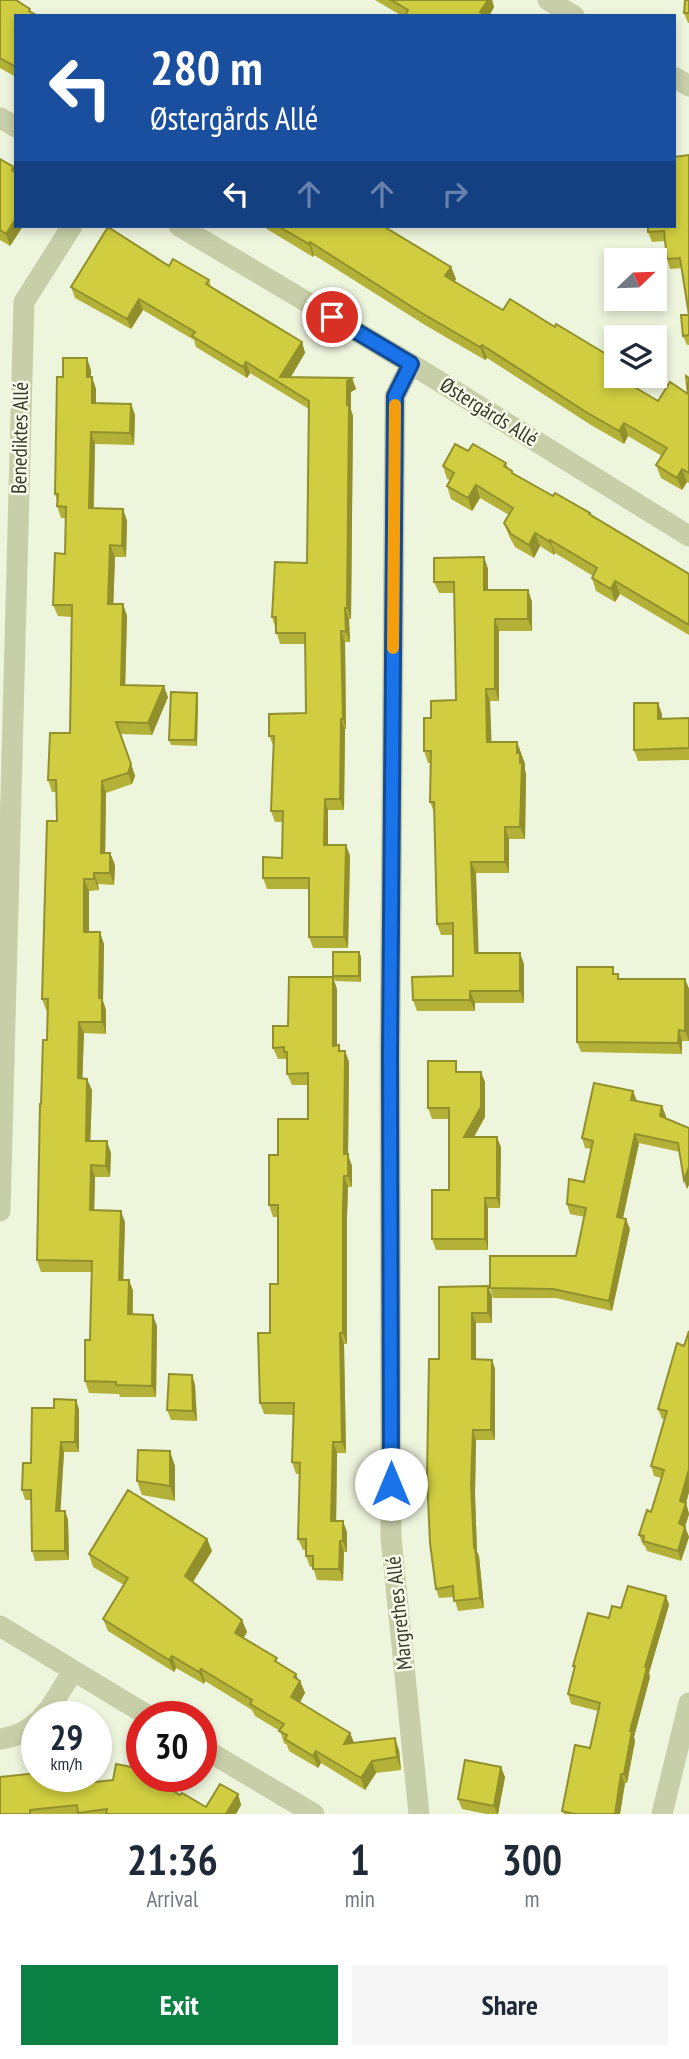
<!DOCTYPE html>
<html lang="en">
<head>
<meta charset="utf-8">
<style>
	body { margin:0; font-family:"PT Sans Narrow",sans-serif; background:#f6f6f7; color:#1f2937; height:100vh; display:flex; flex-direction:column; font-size:26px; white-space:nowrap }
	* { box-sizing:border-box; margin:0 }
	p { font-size:23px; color:#747a83 }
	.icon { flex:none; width:38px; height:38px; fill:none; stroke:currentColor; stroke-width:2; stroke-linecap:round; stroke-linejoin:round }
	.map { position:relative; height:1814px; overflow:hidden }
	.sheet { display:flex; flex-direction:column; background:#fff; flex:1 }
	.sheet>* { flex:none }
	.hud { position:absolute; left:14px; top:14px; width:662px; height:214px; border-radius:0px; box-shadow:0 4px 10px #0003; background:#1a4fa0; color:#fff; overflow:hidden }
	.needle { width:46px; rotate:67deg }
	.controls { position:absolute; left:604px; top:248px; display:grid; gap:14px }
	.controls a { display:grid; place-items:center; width:63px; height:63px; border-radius:0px; background:#fff; box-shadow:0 4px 10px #0003; font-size:35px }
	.speed { position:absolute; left:21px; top:1701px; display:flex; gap:14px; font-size:35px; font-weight:700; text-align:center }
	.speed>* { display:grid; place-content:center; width:91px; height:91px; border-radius:50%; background:#fff; box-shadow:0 4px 10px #0003; line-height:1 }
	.speed small { font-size:18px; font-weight:400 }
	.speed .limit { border:10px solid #d22; background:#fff; color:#111 }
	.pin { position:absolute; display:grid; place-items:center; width:60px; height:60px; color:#fff; margin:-30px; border:4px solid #fff; border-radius:50%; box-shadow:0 2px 7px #0007 }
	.me { position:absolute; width:77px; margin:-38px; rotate:0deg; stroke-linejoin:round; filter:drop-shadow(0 0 5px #0008) }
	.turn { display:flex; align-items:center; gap:24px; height:147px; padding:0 21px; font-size:32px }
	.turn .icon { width:91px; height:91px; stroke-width:2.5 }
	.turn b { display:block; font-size:49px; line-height:60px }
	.lanes { display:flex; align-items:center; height:66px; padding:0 21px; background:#0003; justify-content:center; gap:35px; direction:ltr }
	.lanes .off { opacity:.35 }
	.eta { display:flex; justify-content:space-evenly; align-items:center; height:119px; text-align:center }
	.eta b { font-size:42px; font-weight:700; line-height:49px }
	.cta { display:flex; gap:14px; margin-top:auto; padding:14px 21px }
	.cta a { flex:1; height:80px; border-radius:0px; background:#0b8043; color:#fff; font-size:28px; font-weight:700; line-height:80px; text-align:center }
	.cta a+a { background:#f6f6f7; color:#1f2937 }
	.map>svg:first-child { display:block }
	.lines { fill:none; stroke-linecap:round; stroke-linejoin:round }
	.street { stroke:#c7cea8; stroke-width:21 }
	.wall { fill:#b3b137 }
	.shaded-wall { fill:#92902d }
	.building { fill:#d0ce40; stroke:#92902d; stroke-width:2 }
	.route-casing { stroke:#114b97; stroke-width:18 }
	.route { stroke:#1a73e8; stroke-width:12 }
	.slow { stroke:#f59e0b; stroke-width:12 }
	.labels { text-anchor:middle; stroke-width:5; stroke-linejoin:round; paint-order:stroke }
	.street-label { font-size:21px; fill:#393a29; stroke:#f7fbea }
</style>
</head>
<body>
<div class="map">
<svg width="689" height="1814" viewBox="0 0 689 1814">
	<rect width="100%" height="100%" fill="#eef5dd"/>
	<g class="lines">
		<g class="street">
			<path d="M548 0 574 16"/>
			<path d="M674 77 689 86"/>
			<path d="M0 118 16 127"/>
			<path d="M179 226 411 364 689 536"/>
			<path d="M411 364 395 396 390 1054 391 1537 419 1814"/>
			<path d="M0 1211 24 302 72 226"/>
			<path d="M0 1626 150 1717"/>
			<path d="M42 1717 50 1708 73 1671"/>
			<path d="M0 1739C14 1737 27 1732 37 1722"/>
			<path d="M201 1747 314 1814"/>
			<path d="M662 1814 689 1703"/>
		</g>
	</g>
	<g class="wall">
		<path d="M0 0 16 16V77L0 68Z"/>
		<path d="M375 0H492L494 7 489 16H402Z"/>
		<path d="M689 0V23H688L684 13Z"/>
		<path d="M689 155V345H687L683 336 689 315 682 268 670 269 667 259 665 241 652 242 648 232Z"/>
		<path d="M0 159 14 167 16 173V226H23L10 246 0 240Z"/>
		<path d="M262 226H383L451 267 456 279 454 282 616 376H625L623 380 658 401 688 394 689 378V483L687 482 682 490 661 478 656 465 662 456 628 436 624 444 591 425 487 358 485 360 425 325 314 255 313 257Z"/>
		<path d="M169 266 209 280 211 287 302 342 305 353 291 377 352 378 356 389 351 392V410L353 416 351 619H349L350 642H345L346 729H345L344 810H328V845H346L350 856 348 948H313L309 937V889H267L263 878 282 858 283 822H275L271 811 274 747 269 736 306 713 305 644H280L272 617 307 563 309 409 250 373 247 378 196 347 194 340 143 310 131 329 75 298 71 287Z"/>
		<path d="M91 370V377H92L96 389V403L131 404 135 415 134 445 95 444 94 508 123 509 127 521 126 557H115L113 604H123L127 616 125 685 168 697 152 735 120 734 135 776 132 784 106 793 105 853H110L115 865 114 885 98 884 99 890 89 891V932L104 944 103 1001 106 1010V1034L84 1033 82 1078 92 1090 90 1141 111 1153 110 1177H95L94 1210 125 1222 123 1280H129L133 1291V1314L157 1326 156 1397H120L119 1394 89 1393 85 1381 90 1340 92 1272H41L37 1260 41 1104 47 1040 48 1010H46L42 999 57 821 56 792H52L48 780 70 733 71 617 58 616 53 605 65 554 66 518H61L57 506V501L55 494 63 377Z"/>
		<path d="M506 463 508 468 512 471 513 474 553 496 591 516 689 574V635L620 594 615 602 596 591 592 578 593 576 555 553 554 555 540 546 534 558 515 547 509 536 504 523 509 515 480 498 472 511 451 499 447 486 450 480 447 479 443 466Z"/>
		<path d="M484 557 488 569V590H528L532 602V631H499V701H490L491 742H517L525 764V770L526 774 525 839H509V873H476L478 953 524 964V1003H475V1011H417L413 1000 453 976V935H441L437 924 434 812 430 802 431 763H428L424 751 431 718 456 700 454 593H439L434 582Z"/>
		<path d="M197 693 198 698 197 746 171 745 169 740Z"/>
		<path d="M662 714V719L689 718V760L638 761 634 750Z"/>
		<path d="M359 952 361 957V982L335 981 333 976Z"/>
		<path d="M616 974H618L619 979H685L689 989V1041H682V1054L581 1052 577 1042Z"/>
		<path d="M337 989V1045L341 1051H345L349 1062 348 1155 352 1166V1187H348L347 1216V1344H344L346 1453H337L336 1521 347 1532V1552H344L343 1581 317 1580 313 1567H310L306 1556V1550H303L298 1539 300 1474H296L292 1462 294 1415 264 1414 260 1403 259 1358 258 1354 270 1333 278 1284V1217H273L269 1205 278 1155 308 1119V1085H292L287 1074 286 1059H278L273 1048 288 1026Z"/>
		<path d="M460 1072 485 1082V1117L474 1137 501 1147 500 1208H488V1250H436L432 1239 449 1190V1119H432L428 1108Z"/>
		<path d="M637 1101 666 1116V1118L689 1128 687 1189 680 1152 639 1143 623 1218 630 1229 612 1311 556 1298H493L490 1288 576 1256 585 1217 570 1214 567 1204 584 1182 591 1149 585 1148 582 1138Z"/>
		<path d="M439 1287 492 1296V1323H476V1359L492 1360 495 1369V1440H476L475 1494 477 1552 479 1556 484 1608 458 1611 454 1597 439 1598 436 1589 439 1359Z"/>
		<path d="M677 1343 689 1492 686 1503 689 1514 685 1527 689 1537 681 1561 647 1551 645 1546 643 1545 639 1535 651 1512 661 1478 654 1476 651 1466 664 1419H662L658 1409Z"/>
		<path d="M192 1375 195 1385 197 1421 171 1420 167 1410Z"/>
		<path d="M79 1409V1452H64L60 1511H65L68 1520 69 1560 35 1561 32 1551 31 1500H25L22 1490 31 1463Z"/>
		<path d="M175 1466V1501L142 1495 137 1481Z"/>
		<path d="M207 1539 212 1551 193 1582 242 1620 247 1632 243 1638 279 1663 296 1674 298 1679 300 1681 305 1693 300 1702 350 1733 354 1743 399 1750 401 1770 376 1773 365 1790 321 1763 318 1768 289 1751 287 1745 284 1743 280 1731 255 1716 252 1710 205 1681 204 1684 176 1668 174 1672 108 1631 103 1619 124 1585 93 1567 89 1554Z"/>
		<path d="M666 1596 669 1605 649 1673 650 1677 634 1737 635 1741 627 1783H625L620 1814H564L562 1811 590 1748 598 1711 571 1704 568 1694 574 1670 573 1666 609 1618 621 1608Z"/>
		<path d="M152 1776 153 1779 180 1795 206 1807 238 1794 241 1805 236 1814H0L79 1784Z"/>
		<path d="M505 1777 498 1814H486L462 1809 458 1799Z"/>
	</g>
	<g class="shaded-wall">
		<path d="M488 0H492L494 7 489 16H482L480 12Z"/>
		<path d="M16 218V226H23L10 246 6 234Z"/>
		<path d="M310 242 314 255 313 257 309 244Z"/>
		<path d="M451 267 456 279 450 289 445 276Z"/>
		<path d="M139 299 143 310 131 329 127 319Z"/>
		<path d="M302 342 305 353 285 386 280 377Z"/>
		<path d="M482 345 487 358 485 360 480 347Z"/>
		<path d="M87 358 91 370V388L87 377Z"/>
		<path d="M246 362 250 373 247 378 243 367Z"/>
		<path d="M92 377 96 389V414L92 403Z"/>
		<path d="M352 378 356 389 351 392V410L353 416 351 619 347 608V381Z"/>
		<path d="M131 404 135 415 134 445 130 433Z"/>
		<path d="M624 423 628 436 624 444 619 431Z"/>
		<path d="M91 432 95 444 93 520 89 508Z"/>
		<path d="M682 469 687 482 682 490 677 478Z"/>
		<path d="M476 485 480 498 472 511 468 498Z"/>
		<path d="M123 509 127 521 126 557 122 546Z"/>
		<path d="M535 533 540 546 534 558 529 545Z"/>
		<path d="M550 540 555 553 554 555 550 542Z"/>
		<path d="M110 545 115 557 113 616 108 604Z"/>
		<path d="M484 557 488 569V601L484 590Z"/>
		<path d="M615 581 620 594 615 602 611 589Z"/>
		<path d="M528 590 532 602V631L528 619Z"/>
		<path d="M123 604 127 616 125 696 121 685Z"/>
		<path d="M345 608 349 619 350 642 346 632Z"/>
		<path d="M495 619 499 631V701L495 689Z"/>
		<path d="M341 631 345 642 346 729 343 719Z"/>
		<path d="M164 686 168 697 152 735 148 723Z"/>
		<path d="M486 689 490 701 492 754 487 742Z"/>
		<path d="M197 693 198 698 197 746 195 740Z"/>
		<path d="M658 703 662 714V730L658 719Z"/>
		<path d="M341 719 345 729 344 810 340 799Z"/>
		<path d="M517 742 525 764V770L526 774 525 839 520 827Z"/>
		<path d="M131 764 135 776 132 784 128 773Z"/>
		<path d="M102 781 106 793 105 864 101 853Z"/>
		<path d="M325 799 328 810V855L324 845Z"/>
		<path d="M505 827 509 839V873L505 862Z"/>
		<path d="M346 845 350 856 348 948 344 937Z"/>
		<path d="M110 853 115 865 114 885 110 873Z"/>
		<path d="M471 862 476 873 479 964 475 953Z"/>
		<path d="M94 873 98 884 99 890 94 879Z"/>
		<path d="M84 879 89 891V943L84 932Z"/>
		<path d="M100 932 104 944 103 1001 106 1010V1034L102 1022 99 998Z"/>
		<path d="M359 952 361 957V982L359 976Z"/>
		<path d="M520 953 524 964V1003L520 991Z"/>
		<path d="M333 977 337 989V1057L333 1046Z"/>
		<path d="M685 979 689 989V1041L685 1031Z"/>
		<path d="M470 991 475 1003V1011L470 1000Z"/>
		<path d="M79 1022 84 1033 82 1090 78 1078Z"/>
		<path d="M679 1030 682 1041V1054L678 1043Z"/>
		<path d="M345 1051 349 1062 348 1155 352 1166V1187L348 1176 344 1154Z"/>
		<path d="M481 1072 485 1082V1117L468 1147 464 1137Z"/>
		<path d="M87 1079 92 1090 90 1152 86 1141Z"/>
		<path d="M633 1091 637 1101 635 1110 631 1100Z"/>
		<path d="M662 1106 666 1116 664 1125 660 1116Z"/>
		<path d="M635 1134 639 1143 621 1227 617 1217Z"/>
		<path d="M497 1137 501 1147 500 1208 497 1198Z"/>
		<path d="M107 1141 111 1153 110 1177 106 1166Z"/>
		<path d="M91 1165 95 1177 94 1221 90 1210Z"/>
		<path d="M689 1167V1185L687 1189 684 1180Z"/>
		<path d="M344 1176 348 1187 347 1216V1344L343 1333V1205Z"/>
		<path d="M485 1198 488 1208V1250L485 1239Z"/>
		<path d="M121 1211 125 1222 123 1291 119 1280Z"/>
		<path d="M626 1219 630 1229 612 1311 609 1301Z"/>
		<path d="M129 1280 133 1291 132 1326 128 1314Z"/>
		<path d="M488 1286 492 1296V1323L488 1313Z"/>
		<path d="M472 1313 476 1323V1369L472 1359Z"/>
		<path d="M153 1315 157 1326 156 1397 152 1386Z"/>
		<path d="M340 1333 344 1344 346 1453 342 1442Z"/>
		<path d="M492 1360 495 1369V1440L491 1430Z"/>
		<path d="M192 1375 195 1385 197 1421 193 1411Z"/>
		<path d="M76 1400 79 1409V1452L75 1442Z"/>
		<path d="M473 1430 476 1440 475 1494 477 1552 479 1556 484 1608 480 1598 474 1547 471 1484Z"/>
		<path d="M61 1442 64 1452 60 1520 56 1511Z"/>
		<path d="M333 1442 337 1453 336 1532 331 1521Z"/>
		<path d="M170 1451 175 1466V1501L170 1486Z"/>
		<path d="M689 1469V1492L686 1503 689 1514 683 1533 679 1523 680 1501Z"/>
		<path d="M65 1511 68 1520 69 1560 65 1551Z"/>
		<path d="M343 1521 347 1532V1552L343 1541Z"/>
		<path d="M685 1527 689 1537 681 1561 678 1551Z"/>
		<path d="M207 1539 212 1551 189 1588 185 1576Z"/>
		<path d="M340 1541 344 1552 343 1581 339 1569Z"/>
		<path d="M666 1596 669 1605 649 1673 650 1677 634 1737 635 1741 627 1783 624 1774 630 1731 645 1667Z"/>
		<path d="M242 1620 247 1632 239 1646 235 1633Z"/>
		<path d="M172 1656 176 1668 174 1672 169 1660Z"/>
		<path d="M201 1669 205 1681 204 1684 199 1672Z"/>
		<path d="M296 1674 299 1683 300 1681 305 1693 296 1709 291 1697 294 1677Z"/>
		<path d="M350 1733 355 1745 344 1744Z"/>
		<path d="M395 1738 399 1750 401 1770 397 1757Z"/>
		<path d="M316 1751 321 1763 318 1768 313 1756Z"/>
		<path d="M372 1761 376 1773 365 1790 361 1778Z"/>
		<path d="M501 1767 505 1777 498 1814H497L494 1806Z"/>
		<path d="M621 1774 625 1783 620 1814H615Z"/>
		<path d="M238 1794 241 1805 236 1814H226Z"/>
	</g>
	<g class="building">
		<path d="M0 0H16L30 9 29 11 36 15 16 16V67L0 58Z"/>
		<path d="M391 0H488L480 12 486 16H405L408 10Z"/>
		<path d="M685 0H689V13H684Z"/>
		<path d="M689 155V335L683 336 681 315H689L680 258 667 259 664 231 648 232V226H674V157Z"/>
		<path d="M0 159 14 167 12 170 16 173V218L6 234 0 230Z"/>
		<path d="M278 226H383L451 267 445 276 494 305 503 310 510 299 555 327 556 324 616 360V371L614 374 616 376 658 401 670 382 688 394 686 376 689 378V473L682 469 677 478 656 465 667 448 624 423 619 431 586 412 482 345 480 347 420 312 310 242 309 244Z"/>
		<path d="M108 227 169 266 173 259 209 280 206 284 302 342 280 377 352 378 347 381V405H349L347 608H345L346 632 341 631 343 719H341L340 799H325L324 845H346L344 937H309V878H263V857L282 858 283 811H271L274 736H269V714L306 713 305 633H276V617H272L275 562 307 563 309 401 246 362 243 367 192 336 195 332 139 299 127 319 71 287Z"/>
		<path d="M63 358H87V377H92V403L131 404 130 433 91 432 89 508 123 509 122 546 110 545 108 604H123L121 685 164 686 148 723 116 722 131 764 128 773 102 781 101 853H110V873H94V879H84V932H100L99 998H102V1022H79L78 1078 87 1079 86 1141H107L106 1166 91 1165 90 1210 121 1211 119 1280H129L128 1314 153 1315 152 1386 116 1385V1382L85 1381V1340H90L92 1261 37 1260 40 1104H41L43 1040H47L48 999H42L47 821H57L56 780H48L50 733H70L72 605H53L55 553 65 554 66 507 57 506 58 494H55L57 377H63Z"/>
		<path d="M455 444 468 451 473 444 506 463 504 466 512 471V473L553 496 555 493 590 513 589 514 689 574V625L615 581 611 589 592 578 597 568 550 540V542L535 533 529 545 511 534 504 523 513 508 476 485 468 498 447 486 454 473 443 466Z"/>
		<path d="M484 557V590H528V619H495V689H486L487 742H517V753H520V763H522L520 827H505V862H471L475 953H520V991H470V1000H413L412 977 453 976V923L437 924 434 802H430L431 751H424V718H431V701L456 700 454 582H434V558Z"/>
		<path d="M171 692 197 693 195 740H169Z"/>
		<path d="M634 703H658V719L689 718V748L634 750Z"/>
		<rect x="333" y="952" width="26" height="24"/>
		<path d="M577 967H613V974H618V979H685V1031L679 1030 678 1043 577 1042Z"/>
		<path d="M289 977H333V1046L339 1045V1051H345L344 1154H348V1176H344L343 1205V1333H340L342 1442H333L331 1521H343V1541H340L339 1569H313V1556H306V1539H298L300 1463 292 1462 294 1403H260L258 1333H270V1284H278V1205H269V1155H278V1119H308V1073L287 1074V1052H284V1047L273 1048V1026H288Z"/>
		<path d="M428 1061H456V1072H481V1107L464 1137H497V1198H485V1239H432V1190H449V1108H428Z"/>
		<path d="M594 1083 633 1091 631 1100 662 1106 660 1116 689 1128V1167L684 1180 678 1143 635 1134 617 1217 626 1219 609 1301 553 1289 490 1288V1256H576L586 1208 567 1204 569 1179 584 1182 593 1141 582 1138Z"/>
		<path d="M488 1286V1313H472V1359L492 1360 491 1430H473L471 1484 474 1547 475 1546 480 1598 454 1601 453 1586 436 1589 430 1543 427 1476 429 1359H439V1287Z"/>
		<path d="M689 1331V1469L680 1501 686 1503 679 1523 685 1527 678 1551 643 1541 644 1536 639 1535 647 1510 651 1512 664 1470 651 1466 667 1411 658 1409 677 1343 684 1346Z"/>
		<path d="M169 1374 192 1375 193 1411 167 1410Z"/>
		<path d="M54 1399 76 1400 75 1442H61L56 1511H65V1551H32L31 1490H22L23 1463H31L32 1408H54Z"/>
		<path d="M138 1450 170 1451V1486L137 1481Z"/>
		<path d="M128 1490 207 1539 185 1576 242 1620 235 1633 277 1658 275 1661 296 1674 294 1677 300 1681 291 1697 350 1733 344 1744 395 1738 397 1757 372 1761 361 1778 316 1751 313 1756 285 1739 287 1735 279 1731 284 1724 250 1704 252 1700 201 1669 199 1672 172 1656 169 1660 103 1619 128 1578 89 1554Z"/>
		<path d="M628 1586 666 1596 645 1667 647 1668 630 1731H632L624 1774H621L615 1814H574L562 1811 575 1745 590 1748 600 1703 568 1694 575 1666H573L588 1613 609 1618 612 1606 621 1608Z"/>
		<path d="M465 1760 501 1767 494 1806 458 1799Z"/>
		<path d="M116 1764 142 1769V1776H148L180 1795 182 1793 206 1807 220 1784 238 1794 226 1814H106L107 1809 78 1813 77 1805 30 1810V1814H0V1777L37 1773V1776H76L77 1784 113 1780Z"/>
	</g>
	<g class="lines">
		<g class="route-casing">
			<path id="route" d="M332 317 411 364 395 396 390 1054 391 1484"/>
		</g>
		<use href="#route" class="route"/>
		<path class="slow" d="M393 648 395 405"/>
	</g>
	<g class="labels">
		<g class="street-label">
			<text transform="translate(489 412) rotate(32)" y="7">Østergårds Allé</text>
			<text transform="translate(20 438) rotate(-89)" y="7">Benediktes Allé</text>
			<text transform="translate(399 1613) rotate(-96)" y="7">Margrethes Allé</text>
		</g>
	</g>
</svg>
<div class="controls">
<a><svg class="needle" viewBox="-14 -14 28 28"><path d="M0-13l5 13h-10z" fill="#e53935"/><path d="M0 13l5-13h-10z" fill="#747a83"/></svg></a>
<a><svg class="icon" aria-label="layers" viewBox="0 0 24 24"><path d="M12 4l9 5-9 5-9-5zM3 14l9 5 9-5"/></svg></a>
</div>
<div class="speed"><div>29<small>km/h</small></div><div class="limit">30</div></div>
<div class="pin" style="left:332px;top:317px;background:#d93025"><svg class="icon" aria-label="arrive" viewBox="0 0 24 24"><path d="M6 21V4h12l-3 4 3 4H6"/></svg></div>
<svg class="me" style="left:391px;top:1484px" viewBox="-20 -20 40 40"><circle r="19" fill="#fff"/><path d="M0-13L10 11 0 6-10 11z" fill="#1a73e8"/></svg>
<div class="hud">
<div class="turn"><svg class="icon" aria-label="left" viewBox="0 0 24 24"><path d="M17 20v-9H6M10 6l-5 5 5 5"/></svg><div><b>280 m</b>Østergårds Allé</div></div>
<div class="lanes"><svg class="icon" aria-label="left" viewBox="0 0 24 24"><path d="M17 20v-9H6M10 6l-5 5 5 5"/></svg><svg class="icon off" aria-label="ahead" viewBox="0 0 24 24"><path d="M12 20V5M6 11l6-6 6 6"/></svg><svg class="icon off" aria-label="ahead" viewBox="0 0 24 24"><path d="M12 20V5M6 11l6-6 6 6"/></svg><svg class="icon off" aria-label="right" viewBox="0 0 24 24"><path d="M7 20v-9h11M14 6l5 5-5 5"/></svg></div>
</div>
</div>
<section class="sheet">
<div class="eta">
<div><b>21:36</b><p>Arrival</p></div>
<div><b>1</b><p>min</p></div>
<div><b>300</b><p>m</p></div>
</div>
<div class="cta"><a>Exit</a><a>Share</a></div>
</section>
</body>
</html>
